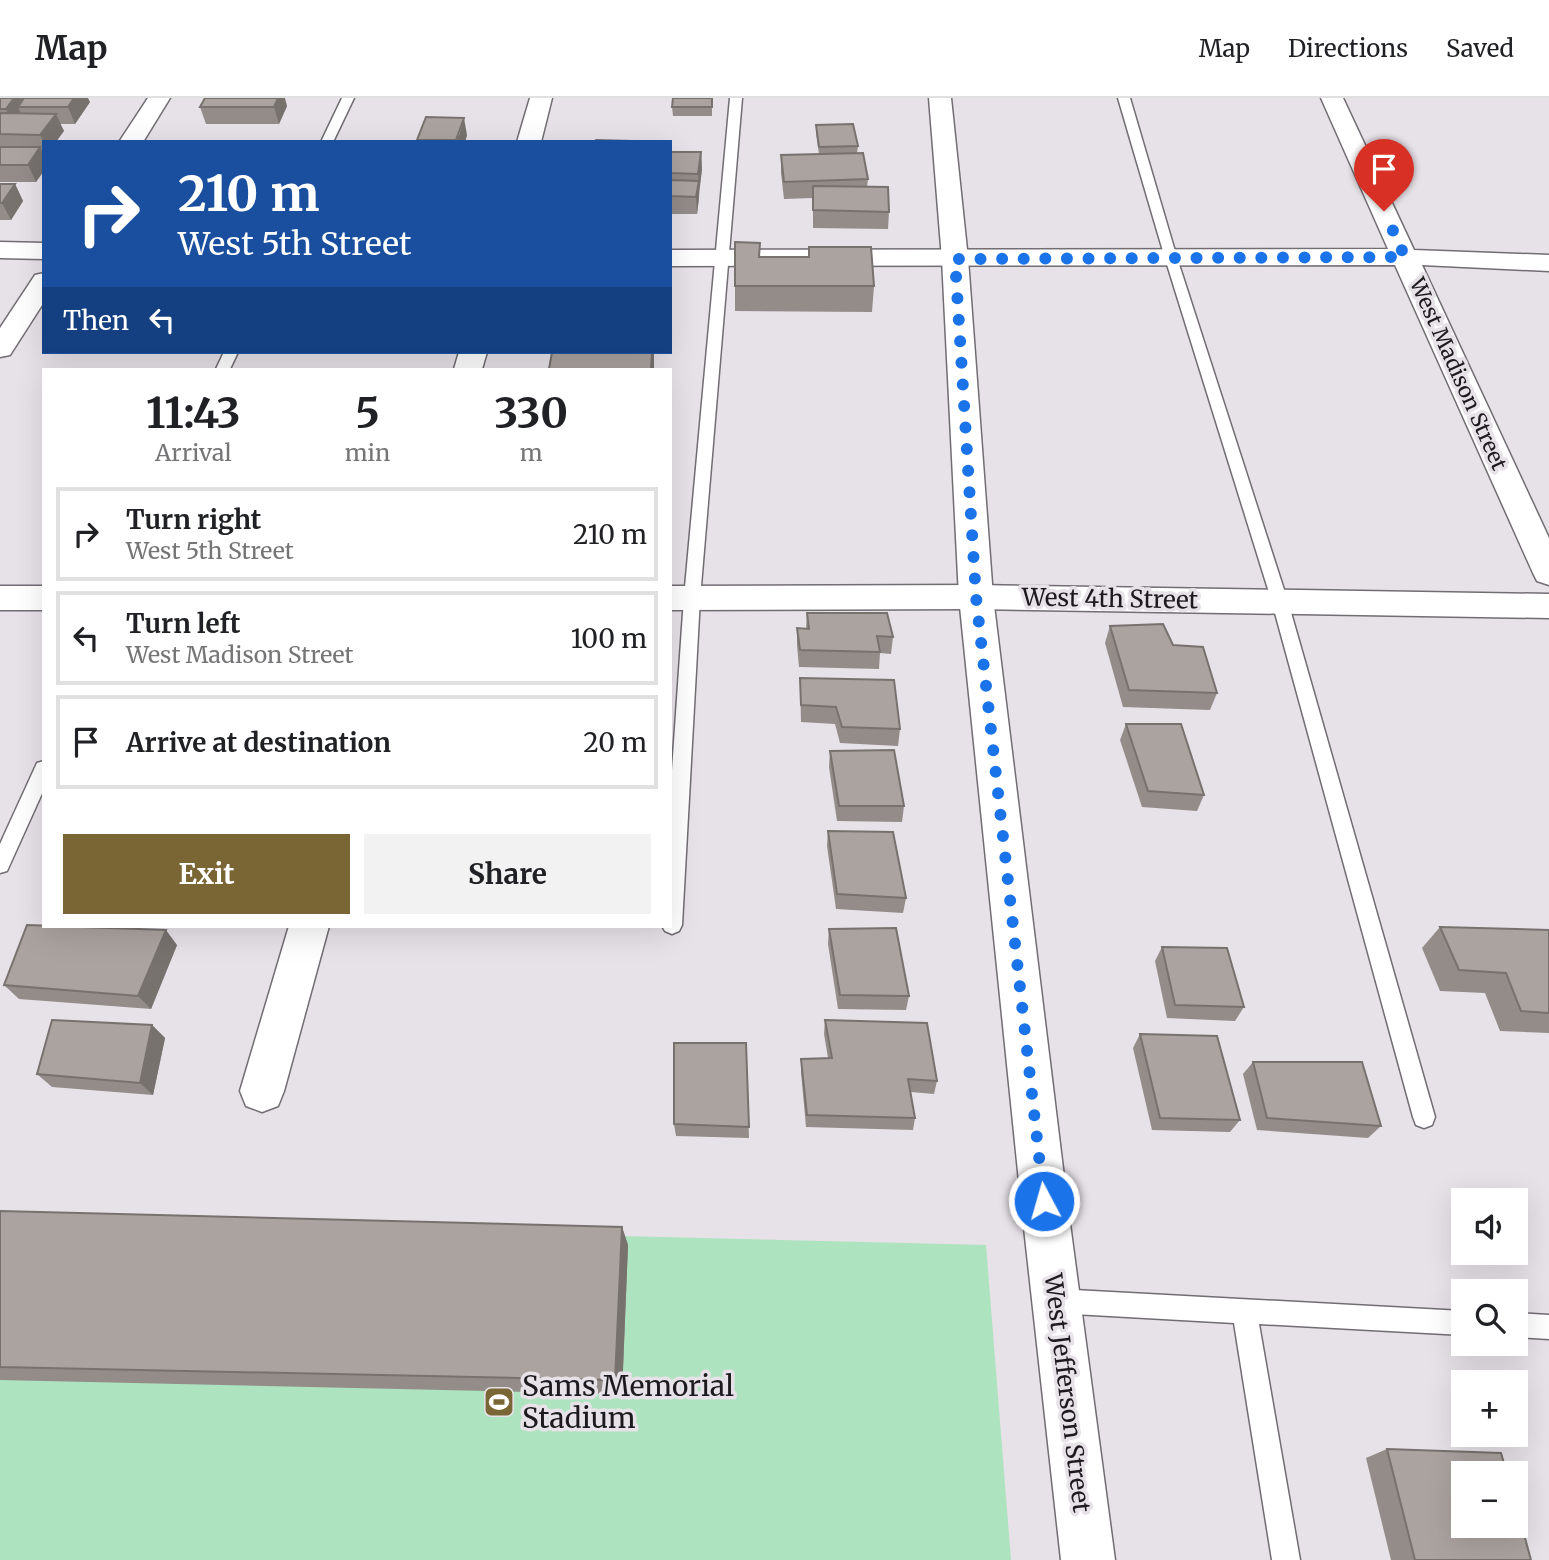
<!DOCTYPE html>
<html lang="en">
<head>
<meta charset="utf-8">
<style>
	body { margin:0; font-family:Merriweather,serif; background:#f2f2f2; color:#202124; height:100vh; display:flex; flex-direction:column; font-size:26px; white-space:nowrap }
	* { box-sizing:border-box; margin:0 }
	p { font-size:23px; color:#757577 }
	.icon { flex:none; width:38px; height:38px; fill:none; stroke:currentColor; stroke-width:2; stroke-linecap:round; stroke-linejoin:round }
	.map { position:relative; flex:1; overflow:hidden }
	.details { position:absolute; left:42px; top:270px; width:630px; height:560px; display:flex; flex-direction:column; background:#fff; border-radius:0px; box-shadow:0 7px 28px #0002 }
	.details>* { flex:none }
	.hud { position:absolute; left:42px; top:42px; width:630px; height:214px; border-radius:0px; box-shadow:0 7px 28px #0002; background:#1a4fa0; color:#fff; overflow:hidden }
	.fabs { position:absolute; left:1451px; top:1090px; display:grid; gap:14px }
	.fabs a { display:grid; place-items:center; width:77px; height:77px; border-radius:0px; background:#fff; box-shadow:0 7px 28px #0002; font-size:35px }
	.pin { position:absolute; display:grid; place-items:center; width:60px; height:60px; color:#fff; margin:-72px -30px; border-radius:50% 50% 50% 0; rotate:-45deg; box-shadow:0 0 7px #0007 }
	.pin .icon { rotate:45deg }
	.me { position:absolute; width:77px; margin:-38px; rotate:354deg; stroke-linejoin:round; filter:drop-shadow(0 0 5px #0008) }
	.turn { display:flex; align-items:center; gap:24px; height:147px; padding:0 21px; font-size:32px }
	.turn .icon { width:91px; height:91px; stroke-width:2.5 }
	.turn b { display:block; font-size:49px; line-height:60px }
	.then { display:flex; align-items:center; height:66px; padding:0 21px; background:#0003; gap:14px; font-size:26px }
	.eta { display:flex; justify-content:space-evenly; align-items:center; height:119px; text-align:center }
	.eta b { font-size:42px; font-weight:700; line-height:49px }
	.primary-button { display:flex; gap:14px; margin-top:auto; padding:14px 21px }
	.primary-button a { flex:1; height:80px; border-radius:0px; background:#7a6534; color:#fff; font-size:28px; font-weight:700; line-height:80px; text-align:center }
	.primary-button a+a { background:#f2f2f2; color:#202124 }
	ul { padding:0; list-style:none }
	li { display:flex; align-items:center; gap:21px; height:94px; margin:0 14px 10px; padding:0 7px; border:4px solid #e0e0e0; border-radius:0px }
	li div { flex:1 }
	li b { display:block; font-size:26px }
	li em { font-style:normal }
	header { display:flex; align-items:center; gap:42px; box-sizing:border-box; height:98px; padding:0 35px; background:#fff; border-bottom:2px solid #e0e0e0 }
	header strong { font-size:33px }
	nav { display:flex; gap:38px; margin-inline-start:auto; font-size:24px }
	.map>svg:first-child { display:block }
	.green { fill:#aee3bf }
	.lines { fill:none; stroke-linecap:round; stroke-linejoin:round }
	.lane-casing { stroke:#716d73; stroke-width:3 }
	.street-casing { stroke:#716d73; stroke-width:3 }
	.secondary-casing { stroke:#716d73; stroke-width:3 }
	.lane { fill:#fff; fill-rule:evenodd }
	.street { fill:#fff; fill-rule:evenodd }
	.secondary { fill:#fff; fill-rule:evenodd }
	.wall { fill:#938c89 }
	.shaded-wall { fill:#78726f }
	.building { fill:#aba39f; stroke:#78726f; stroke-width:2 }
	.route { stroke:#1a73e8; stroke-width:12; stroke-dasharray:0 21.6 }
	.labels { text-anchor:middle; stroke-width:7; stroke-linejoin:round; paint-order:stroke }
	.far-street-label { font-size:21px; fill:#1c1a1d; stroke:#e7e1e8 }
	.street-label { font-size:24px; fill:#1c1a1d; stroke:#e7e1e8 }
	.near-poi-label { font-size:28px; fill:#1c1a1d; stroke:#e7e1e8; text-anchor:start }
</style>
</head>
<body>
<header>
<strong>Map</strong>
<nav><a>Map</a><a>Directions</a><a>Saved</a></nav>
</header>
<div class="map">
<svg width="1549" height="1462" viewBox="0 0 1549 1462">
	<rect width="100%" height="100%" fill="#e7e1e8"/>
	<path class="green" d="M0 1123 986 1147 1011 1462H0Z"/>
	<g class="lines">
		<g class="lane-casing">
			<g id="lane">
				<path d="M342 0H354L333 44H321Z"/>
				<path d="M730 0H742L700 500 682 827 679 833 672 836 665 833 662 828H670V701L684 500Z"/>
				<path d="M1118 0H1130L1177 160 1288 504 1435 1019 1432 1027 1424 1030 1416 1027 1413 1019 1272 504 1165 160Z"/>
				<path d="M224 254H238L230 271H216Z"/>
				<path d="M44 663V691L7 773 0 775V746L37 665Z"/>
				<path d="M1056 1191 1463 1213V1237L1259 1226 1300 1462H1272L1234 1225 1056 1215 1047 1212 1044 1203 1047 1194Z"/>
				<path d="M1516 1215 1549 1217V1241L1516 1239Z"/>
			</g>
		</g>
		<g class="street-casing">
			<g id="street">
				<path d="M148 0H170L143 44H119Z"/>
				<path d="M530 0H552L541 44H517Z"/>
				<path d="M1321 0H1343L1414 152 1549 157V173L1422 167 1549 440V487L1537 483 1533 475 1395 167 670 168V152L1388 151Z"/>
				<path d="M0 144 44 145V161L0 160Z"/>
				<path d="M44 175V204L10 257 0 259V230L35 177Z"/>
				<path d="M459 254H487L482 271H454Z"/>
				<path d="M976 487 1549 496V520L976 511 670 512V488Z"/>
				<rect x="0" y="488" width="44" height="24"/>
				<path d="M289 828H329L284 993 278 1008 262 1014 246 1008 240 993Z"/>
			</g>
		</g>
		<g class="secondary-casing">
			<path id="secondary" d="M929 0H951L968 161 993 499 1067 1103 1115 1462H1061L1021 1103 959 499 942 161Z"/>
		</g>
		<use href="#lane" class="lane"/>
		<use href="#street" class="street"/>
		<use href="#secondary" class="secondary"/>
	</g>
	<g class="wall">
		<path d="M0 0 90 4 75 26H60L64 33 44 44V56L36 84H0Z"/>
		<path d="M712 0V18H673L672 9Z"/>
		<path d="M287 8 279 26H206L200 9Z"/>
		<path d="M816 27 858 48 857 55 868 81 867 89 889 114 888 131 813 130V100L784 101 781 75V57L819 56 816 35Z"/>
		<path d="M467 37 465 44H418L417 42Z"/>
		<path d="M670 54H701L702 71 697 116H670Z"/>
		<path d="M0 86H15L23 103 11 122H0Z"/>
		<path d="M760 159 874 188 872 214 735 213V188Z"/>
		<path d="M807 515 893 539 891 556 880 555 879 571 799 569 797 547V530L806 531Z"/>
		<path d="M1110 528 1173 547 1217 595 1210 612 1123 609 1105 545Z"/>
		<path d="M800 580 900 631 898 648 840 645 835 626 801 624Z"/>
		<path d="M1126 626 1204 697 1197 713 1142 709 1120 642Z"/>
		<path d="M830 653 904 708 902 724 837 723 829 669Z"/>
		<path d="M828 733 906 800 903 815 836 811 827 748Z"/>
		<path d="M1440 829 1549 832V935L1500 933 1485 895 1440 893 1422 850Z"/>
		<path d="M829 831 909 898 906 912 838 911 828 846Z"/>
		<path d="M177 847 151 911 19 901 4 887Z"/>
		<path d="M1162 849 1244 909 1235 923 1167 920 1155 863Z"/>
		<path d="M825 922 937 983 934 996 911 994 915 1020 913 1032 806 1029 801 974V961L828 960 824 936Z"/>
		<path d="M152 927 165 940 153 997 52 989 37 976Z"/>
		<path d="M1140 936 1240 1022 1230 1034 1152 1032 1133 950Z"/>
		<path d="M746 945 749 1040 676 1038 674 1026Z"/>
		<path d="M1253 964 1381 1028 1368 1040 1257 1032 1243 976Z"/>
		<path d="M0 1113 622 1129 628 1147 622 1296 0 1282Z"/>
		<path d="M1387 1351 1531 1462H1391L1366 1360Z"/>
	</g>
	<g class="shaded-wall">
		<path d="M14 0H34L18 9 22 18 14 28 6 11Z"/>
		<path d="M74 0H88L90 4 75 26 68 9Z"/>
		<path d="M278 0H285L287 8 279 26 274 9Z"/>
		<path d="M56 16 64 33 56 44H44L40 37Z"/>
		<path d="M464 20 467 37 465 44H457Z"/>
		<path d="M40 49 44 56V73L36 84 28 67Z"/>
		<path d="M701 54 702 71 699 93 698 76Z"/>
		<path d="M699 83V100L697 116 696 99Z"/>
		<path d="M15 86 23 103 11 122 2 105Z"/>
		<path d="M652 254H654V271H651Z"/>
		<path d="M166 832 177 847 151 911 138 898Z"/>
		<path d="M152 927 165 940 153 997 140 985Z"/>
		<path d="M622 1129 628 1147 622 1296 615 1282Z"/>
	</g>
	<g class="building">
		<path d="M0 0H14L6 11H0Z"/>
		<path d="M24 0H74L68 9H18Z"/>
		<path d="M205 0H278L274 9H200Z"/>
		<path d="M673 0H712V9H672Z"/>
		<path d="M0 15 56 16 40 37 0 36Z"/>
		<path d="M426 19 464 20 456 42H417Z"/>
		<path d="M853 26 858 48 819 49 816 27Z"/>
		<path d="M596 42 633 43 595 44Z"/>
		<path d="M0 49H40L28 67H0Z"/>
		<path d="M670 54H701L698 76 670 75Z"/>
		<path d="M863 55 868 81 784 84 781 57Z"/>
		<path d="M670 82 699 83 696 99 670 98Z"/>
		<path d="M0 86H15L2 105H0Z"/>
		<path d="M813 88 888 89 889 114 813 112Z"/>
		<path d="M735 144 760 145 759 159H809V149H871L874 188H735Z"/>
		<path d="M552 254H652L651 271H549Z"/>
		<path d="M807 515H887L893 539 877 538 880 554 800 552 797 530 809 531Z"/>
		<path d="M1163 526 1173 547 1203 549 1217 595 1129 592 1110 528Z"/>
		<path d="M800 580 894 582 900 631 842 629 836 609 801 607Z"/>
		<path d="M1126 626H1181L1204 697 1148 693Z"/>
		<path d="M894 652 904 708H839L830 653Z"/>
		<path d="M828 733 893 734 906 800 837 796Z"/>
		<path d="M27 827 166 832 138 898 4 887Z"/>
		<path d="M1440 829 1549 832V915L1521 913 1506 875 1459 872Z"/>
		<path d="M896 830 909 898 840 897 829 831Z"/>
		<path d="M1162 849 1227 850 1244 909 1175 907Z"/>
		<path d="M52 922 152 927 140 985 37 976Z"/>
		<path d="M825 922 927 925 937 983 908 981 915 1020 807 1017 801 961 832 960Z"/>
		<path d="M1140 936 1217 938 1240 1022 1160 1020Z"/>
		<path d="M674 945H746L749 1029 674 1026Z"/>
		<path d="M1253 964H1362L1381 1028 1267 1020Z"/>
		<path d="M0 1113 622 1129 615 1282 0 1269Z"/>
		<path d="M1387 1351 1501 1355 1507 1376H1463V1428H1516V1407L1531 1462H1415Z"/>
	</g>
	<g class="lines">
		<path class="route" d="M1044 1103 976 499 955 161 1405 159 1384 113"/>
	</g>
	<defs>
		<g id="stadium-square" transform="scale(1.575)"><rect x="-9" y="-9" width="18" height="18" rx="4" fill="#7a6534" stroke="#e7e1e8"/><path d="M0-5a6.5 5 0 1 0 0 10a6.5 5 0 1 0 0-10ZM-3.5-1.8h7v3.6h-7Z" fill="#fff"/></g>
	</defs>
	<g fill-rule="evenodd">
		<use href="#stadium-square" x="499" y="1304"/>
	</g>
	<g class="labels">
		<g class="far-street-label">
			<text transform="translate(1458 276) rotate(66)" y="7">West Madison Street</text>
		</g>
		<g class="street-label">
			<text transform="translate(1110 501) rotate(1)" y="8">West 4th Street</text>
			<text transform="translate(1067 1295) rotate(83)" y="8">West Jefferson Street</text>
		</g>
		<g class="near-poi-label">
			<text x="522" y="1298">Sams Memorial<tspan x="522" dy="32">Stadium</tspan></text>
		</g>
	</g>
</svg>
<div class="fabs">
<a><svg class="icon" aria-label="sound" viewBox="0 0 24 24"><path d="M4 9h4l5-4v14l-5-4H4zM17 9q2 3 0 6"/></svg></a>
<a><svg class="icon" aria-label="search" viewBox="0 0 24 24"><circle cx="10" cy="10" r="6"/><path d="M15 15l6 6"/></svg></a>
<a>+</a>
<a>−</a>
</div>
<div class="pin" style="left:1384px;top:113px;background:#d93025"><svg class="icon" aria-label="arrive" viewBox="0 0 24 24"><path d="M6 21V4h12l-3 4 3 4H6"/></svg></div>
<svg class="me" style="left:1044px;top:1103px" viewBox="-20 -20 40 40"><circle r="17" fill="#1a73e8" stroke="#fff" stroke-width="3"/><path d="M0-11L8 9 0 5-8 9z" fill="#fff"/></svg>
<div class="hud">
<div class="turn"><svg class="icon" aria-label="right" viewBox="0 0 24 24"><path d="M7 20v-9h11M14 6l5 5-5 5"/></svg><div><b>210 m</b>West 5th Street</div></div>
<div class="then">Then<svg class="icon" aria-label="left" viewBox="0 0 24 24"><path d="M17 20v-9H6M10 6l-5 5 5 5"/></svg></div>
</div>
<section class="details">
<div class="eta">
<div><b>11:43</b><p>Arrival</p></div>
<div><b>5</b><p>min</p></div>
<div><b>330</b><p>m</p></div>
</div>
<ul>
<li><svg class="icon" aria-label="right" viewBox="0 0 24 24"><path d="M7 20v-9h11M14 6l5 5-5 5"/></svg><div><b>Turn right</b><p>West 5th Street</p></div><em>210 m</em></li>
<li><svg class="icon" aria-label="left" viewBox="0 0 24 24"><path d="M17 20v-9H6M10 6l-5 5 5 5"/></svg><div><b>Turn left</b><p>West Madison Street</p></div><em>100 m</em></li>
<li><svg class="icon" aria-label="arrive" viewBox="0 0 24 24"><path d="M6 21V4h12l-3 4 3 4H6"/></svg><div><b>Arrive at destination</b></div><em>20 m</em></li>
</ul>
<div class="primary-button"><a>Exit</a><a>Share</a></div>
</section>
</div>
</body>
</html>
